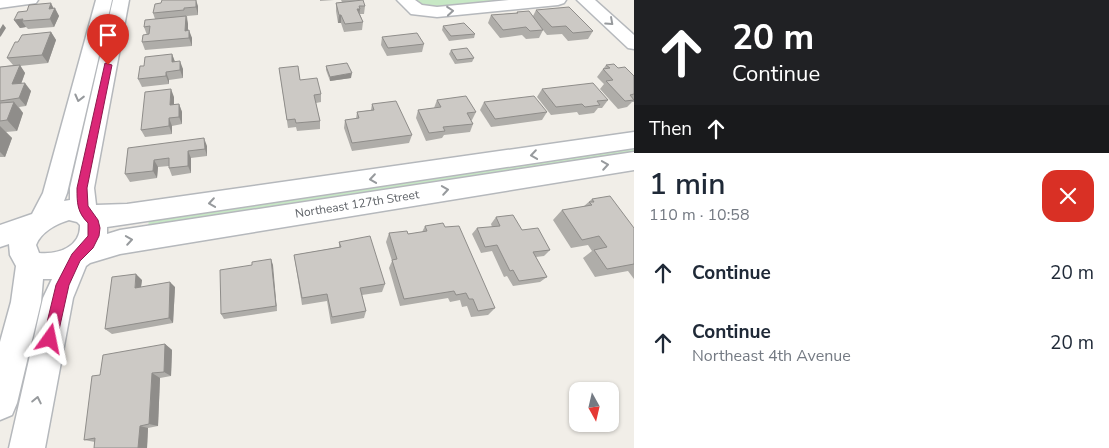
<!DOCTYPE html>
<html lang="en">
<head>
<meta charset="utf-8">
<style>
	body { margin:0; font-family:"Nunito Sans",sans-serif; background:#f2f2f3; color:#1f2937; height:100vh; display:flex; flex-direction:column; font-size:19px; white-space:nowrap }
	* { box-sizing:border-box; margin:0 }
	p { font-size:16px; color:#747a83 }
	.icon { flex:none; width:28px; height:28px; fill:none; stroke:currentColor; stroke-width:2; stroke-linecap:round; stroke-linejoin:round }
	.map { position:relative; flex:1; overflow:hidden }
	.drawer { display:flex; flex-direction:column; background:#fff; width:475px }
	.drawer>* { flex:none }
	.hud { background:#202124; color:#fff; overflow:hidden }
	.needle { width:32px; rotate:172deg }
	.buttons { position:absolute; left:569px; top:382px; display:grid; gap:10px }
	.buttons a { display:grid; place-items:center; width:50px; height:50px; border-radius:10px; background:#fff; box-shadow:0 1px 4px #0004; font-size:25px }
	.pin { position:absolute; display:grid; place-items:center; width:42px; height:42px; color:#fff; margin:-51px -21px; border-radius:50% 50% 50% 0; rotate:-45deg; box-shadow:0 0 5px #0007 }
	.pin .icon { rotate:45deg }
	.me { position:absolute; width:55px; margin:-28px; rotate:12deg; stroke-linejoin:round; filter:drop-shadow(0 0 4px #0008) }
	.turn { display:flex; align-items:center; gap:18px; height:105px; padding:0 15px; font-size:22px }
	.turn .icon { width:65px; height:65px; stroke-width:2.5 }
	.turn b { display:block; font-size:35px; line-height:42px }
	.then { display:flex; align-items:center; height:48px; padding:0 15px; background:#0003; gap:10px; font-size:19px }
	.round { display:grid; place-items:center; flex:none; width:52px; height:52px; border-radius:15px; background:#f2f2f3 }
	.headline { display:flex; align-items:center; justify-content:space-between; height:85px; padding:0 15px }
	h1 { font-size:30px; font-weight:600; line-height:38px }
	ul { padding:0; list-style:none }
	li { display:flex; align-items:center; gap:15px; height:70px; padding:0 15px }
	li div { flex:1 }
	li b { display:block; font-size:19px }
	li em { font-style:normal }
	main { display:flex; flex:1; min-height:0 }
	.map>svg:first-child { display:block }
	.green { fill:#c7e8c5 }
	.lines { fill:none; stroke-linecap:round; stroke-linejoin:round }
	.minor-casing { stroke:#b5b8bc; stroke-width:3 }
	.minor { fill:#fff; fill-rule:evenodd }
	.wall { fill:#afada9 }
	.shaded-wall { fill:#8f8d8a }
	.building { fill:#ccc9c5; stroke:#8f8d8a }
	.oneway { stroke:#979a9d }
	.route { fill:#db2777; stroke:#8e194d }
	.labels { text-anchor:middle; stroke-width:4; stroke-linejoin:round; paint-order:stroke }
	.street-label { font-size:12px; fill:#5f6368; stroke:#fff }
</style>
</head>
<body>
<main>
<div class="map">
<svg width="634" height="448" viewBox="0 0 634 448">
	<rect width="100%" height="100%" fill="#f1eee8"/>
	<g class="green">
		<path d="M410 0H535L427 9Z"/>
		<path d="M634 145V155L148 229 149 218Z"/>
	</g>
	<g class="lines">
		<g class="minor-casing">
			<g id="minor">
				<path d="M0 0H38L36 3 0 8Z"/>
				<path d="M96 0H112L67 193 64 201 70 200V188L113 0H129L94 188 96 205 127 204 634 132V148L107 227V234L120 230 634 152V170L120 254 90 263 86 266 73 298 45 448H9L43 298 52 279H43L41 302 17 403 12 415 0 420V342L11 302 16 266 10 255 9 244 0 247V225L32 214 43 193ZM69 220 77 222 80 225C81 247 58 255 39 253L36 245C41 232 56 224 69 220Z"/>
				<path d="M397 0H415L422 5 437 7 509 0H566L564 3 558 5 437 17 411 14Z"/>
				<path d="M577 0H595L634 35V49L628 48Z"/>
			</g>
		</g>
		<use href="#minor" class="minor"/>
	</g>
	<g class="wall">
		<path d="M320 0H334L320 1Z"/>
		<path d="M341 0H359L365 6 364 14H360L363 22 362 30 344 32 341 23H338L336 11V3L342 2Z"/>
		<path d="M198 6V15L187 16 188 24V31L192 38V46L145 50 142 42 147 35 144 27 155 19 153 13Z"/>
		<path d="M54 8 59 16 54 27 28 29 26 27 20 28 14 20Z"/>
		<path d="M536 10 593 31 588 39 568 41 562 34 547 35 543 30 539 38 526 39 522 35 500 38 488 23 491 15 516 13 517 12 533 16Z"/>
		<path d="M443 26 475 34 474 38 449 41 442 30Z"/>
		<path d="M51 32 56 40 48 63 20 66 25 73 21 84 31 91 26 106 19 107 23 113 17 131 6 132 12 138 5 157H0V67L13 65 7 58 18 42Z"/>
		<path d="M382 37 424 44 422 52 387 56 381 45Z"/>
		<path d="M451 50 474 58 472 62 455 64 449 54Z"/>
		<path d="M172 54 175 62 183 69V78L169 80V84L142 87 138 79 144 66Z"/>
		<path d="M606 65 618 68 634 76V102H632L627 107 618 109 600 89 604 84 597 77Z"/>
		<path d="M326 66 351 78 330 81 326 70Z"/>
		<path d="M279 68 300 80 321 94V102L316 103 320 121V129L297 131 296 127 288 128Z"/>
		<path d="M542 89 608 100 602 108H598L594 113 579 115 577 112 551 115 537 97Z"/>
		<path d="M174 97V104H179L182 112V124L172 126V134L145 137 141 130Z"/>
		<path d="M437 100 476 112 472 120H471L473 124 470 132 444 135 442 138 426 141 416 118 418 110 434 108Z"/>
		<path d="M484 102 547 112 542 120 491 127 480 110Z"/>
		<path d="M372 104 412 135 409 143 352 151 344 128 345 120 356 119 357 112 371 110Z"/>
		<path d="M207 146V156L191 158V173L172 176 169 168V166L158 167 157 178 130 182 125 174 128 148Z"/>
		<path d="M592 199 634 228V279L628 271 595 277 583 258 592 251 588 245 571 248 553 220 562 210 583 207Z"/>
		<path d="M496 217 522 230 550 250 544 256 536 257 547 277 540 282 513 286 507 276 504 277 492 251 481 253 472 234 477 228 492 227 491 224Z"/>
		<path d="M425 226 445 227 495 308 488 315 471 317 467 306 462 307 460 300 450 302 448 298 400 306 389 268 392 261 386 242 389 233 408 234 422 232Z"/>
		<path d="M339 242 385 284 382 292 362 295 366 311 364 318 331 324 327 301 302 305 294 255 339 247Z"/>
		<path d="M271 259 277 311 224 319 221 314 252 265Z"/>
		<path d="M142 280 141 287H175L173 323 112 334 105 329Z"/>
		<path d="M165 344 172 350 171 376 160 378 158 426 148 428 147 448H94L95 442 84 440 100 375Z"/>
	</g>
	<g class="shaded-wall">
		<path d="M196 0 198 6V15L196 7Z"/>
		<path d="M51 3 54 9 55 8 59 16 54 27 50 19 49 9Z"/>
		<path d="M357 9H360L359 16Z"/>
		<path d="M339 15H341V23H338Z"/>
		<path d="M186 16 188 24V39L185 31Z"/>
		<path d="M23 19 22 21 26 27 20 28 14 20Z"/>
		<path d="M3 24 6 28 1 36 0 37V29Z"/>
		<path d="M189 30 192 38V46L189 38Z"/>
		<path d="M51 32 56 40 48 63 42 55Z"/>
		<path d="M172 54 175 62H172Z"/>
		<path d="M180 61 183 69V78L180 70Z"/>
		<path d="M20 65 25 73 18 92 12 84Z"/>
		<path d="M166 72 169 80V84L166 76Z"/>
		<path d="M352 73 351 78 330 81V77Z"/>
		<path d="M25 83 31 91 26 106 19 98Z"/>
		<path d="M171 89 174 97V113L170 105Z"/>
		<path d="M14 102 23 113 17 131 7 120Z"/>
		<path d="M179 104 182 112V124L179 117Z"/>
		<path d="M169 118 172 126V134L169 126Z"/>
		<path d="M0 126 12 138 5 157 0 152Z"/>
		<path d="M204 138 207 146V156L205 149Z"/>
		<path d="M188 151 191 158V173L188 166Z"/>
		<path d="M154 160 158 167 157 178 153 171Z"/>
		<path d="M271 259 273 265 277 311 276 306Z"/>
		<path d="M136 274 142 280 140 293 135 288Z"/>
		<path d="M170 282 175 287 173 323 169 318Z"/>
		<path d="M165 344 172 350 171 376 164 372Z"/>
		<path d="M152 373 160 378 158 426 149 424Z"/>
		<path d="M140 426 148 428 147 448H138Z"/>
	</g>
	<g class="building">
		<path d="M162 0H196V7L184 8V10L153 13 155 4 161 3Z"/>
		<path d="M363 0 365 6H359L360 9H357L363 22 345 24 341 15H339L336 3Z"/>
		<path d="M51 3 49 9 55 8 50 19 22 21 23 19 14 20 18 12 27 11 29 5Z"/>
		<path d="M569 7 593 31 573 33 566 26 552 27 536 10Z"/>
		<path d="M529 11 543 30 530 31 526 27 503 30 491 15 518 13 517 12Z"/>
		<path d="M186 16 185 31 189 30V38L142 42 143 35 149 34 150 26 144 27 145 20Z"/>
		<path d="M464 23 475 34 451 36 443 26Z"/>
		<path d="M51 32 42 55 7 58 15 42H18L22 35Z"/>
		<path d="M417 33 424 44 388 48 382 37Z"/>
		<path d="M467 48 474 58 457 60 451 50Z"/>
		<path d="M172 54V62L180 61V70L166 72V76L138 79 140 66H144L145 57Z"/>
		<path d="M347 63 352 73 330 77 326 66Z"/>
		<path d="M614 64 618 68 625 67 634 76V94L630 95 634 100 625 101 606 81 613 80 603 69 610 68 606 65Z"/>
		<path d="M20 65 12 84 25 83 19 98 0 101V67Z"/>
		<path d="M298 66 300 80 317 78 321 94 314 95 320 121 296 123 295 119 287 120 279 68Z"/>
		<path d="M593 83 608 100 597 101 600 105 585 107 582 104 556 107 542 89Z"/>
		<path d="M171 89 170 105 179 104V117L169 118V126L141 130 145 92Z"/>
		<path d="M466 96 476 112 467 113 473 124 443 127 445 131 429 133 418 110 441 107 437 100Z"/>
		<path d="M534 96 547 112 495 119 484 102Z"/>
		<path d="M396 101 412 135 352 143 345 120 359 118 357 112 374 110 372 104Z"/>
		<path d="M14 102 7 120 0 121V103Z"/>
		<path d="M204 138 205 149 188 151V166L169 168V158L154 160 153 171 125 174 128 148Z"/>
		<path d="M610 196 634 228V264L607 269 594 250 607 247 599 236 582 240 562 210 592 205 589 202H594L592 199Z"/>
		<path d="M513 215 522 230 538 228 550 250 533 252 547 277 519 281 513 270 510 271 497 245 485 247 477 228 500 226 496 217Z"/>
		<path d="M443 223 445 227 459 226 495 308 478 311 473 299H469L466 293 456 295 454 291 404 299 392 260 397 259 389 233 407 231 408 234 427 231 425 226Z"/>
		<path d="M370 236 385 284 360 288 366 311 332 317 327 294 302 298 294 255 341 247 339 242Z"/>
		<path d="M271 259 276 306 221 314 220 270 252 265V262Z"/>
		<path d="M136 274 135 288 170 282 169 318 105 329 112 277Z"/>
		<path d="M165 344 164 372 152 373 149 424 140 426 138 448H94L95 438 84 440 92 376 100 375 103 355Z"/>
	</g>
	<defs><path id="oneway-chevron" d="M-2-3.5L2.5 0L-2 3.5" fill="none" stroke-width="1.6" stroke-linecap="round" stroke-linejoin="round" transform="scale(1.25)"/></defs>
	<g class="oneway">
		<use href="#oneway-chevron" transform="translate(450 11) rotate(-5)"/>
		<use href="#oneway-chevron" transform="translate(610 22) rotate(42)"/>
		<use href="#oneway-chevron" transform="translate(79 98) rotate(104)"/>
		<use href="#oneway-chevron" transform="translate(534 155) rotate(172)"/>
		<use href="#oneway-chevron" transform="translate(605 165) rotate(-9)"/>
		<use href="#oneway-chevron" transform="translate(373 179) rotate(172)"/>
		<use href="#oneway-chevron" transform="translate(445 190) rotate(-9)"/>
		<use href="#oneway-chevron" transform="translate(212 203) rotate(172)"/>
		<use href="#oneway-chevron" transform="translate(129 240) rotate(-9)"/>
		<use href="#oneway-chevron" transform="translate(37 400) rotate(-78)"/>
	</g>
	<path class="route" d="M105 63 112 65 87 188 88 206 98 220 100 228 99 236 93 248 80 261 69 285 57 339 55 344 50 346 45 344 43 339 56 285 72 254 88 236V223C77 212 77 203 77 188Z"/>
	<g class="labels">
		<g class="street-label">
			<text transform="translate(357 204) rotate(-9)" y="4">Northeast 127th Street</text>
		</g>
	</g>
</svg>
<div class="buttons">
<a><svg class="needle" viewBox="-14 -14 28 28"><path d="M0-13l5 13h-10z" fill="#e53935"/><path d="M0 13l5-13h-10z" fill="#747a83"/></svg></a>
</div>
<div class="pin" style="left:108px;top:65px;background:#d93025"><svg class="icon" aria-label="arrive" viewBox="0 0 24 24"><path d="M6 21V4h12l-3 4 3 4H6"/></svg></div>
<svg class="me" style="left:50px;top:339px" viewBox="-20 -20 40 40"><path d="M0-17L14 15 0 8-14 15z" fill="#db2777" stroke="#fff" stroke-width="4"/></svg>
</div>
<section class="drawer">
<div class="hud">
<div class="turn"><svg class="icon" aria-label="ahead" viewBox="0 0 24 24"><path d="M12 20V5M6 11l6-6 6 6"/></svg><div><b>20 m</b>Continue</div></div>
<div class="then">Then<svg class="icon" aria-label="ahead" viewBox="0 0 24 24"><path d="M12 20V5M6 11l6-6 6 6"/></svg></div>
</div>
<div class="headline"><div><h1>1 min</h1><p>110 m · 10:58</p></div><a class="round" style="background:#d93025;color:#fff"><svg class="icon" aria-label="close" viewBox="0 0 24 24"><path d="M6 6l12 12M18 6L6 18"/></svg></a></div>
<ul>
<li><svg class="icon" aria-label="ahead" viewBox="0 0 24 24"><path d="M12 20V5M6 11l6-6 6 6"/></svg><div><b>Continue</b></div><em>20 m</em></li>
<li><svg class="icon" aria-label="ahead" viewBox="0 0 24 24"><path d="M12 20V5M6 11l6-6 6 6"/></svg><div><b>Continue</b><p>Northeast 4th Avenue</p></div><em>20 m</em></li>
</ul>
</section>
</main>
</body>
</html>
